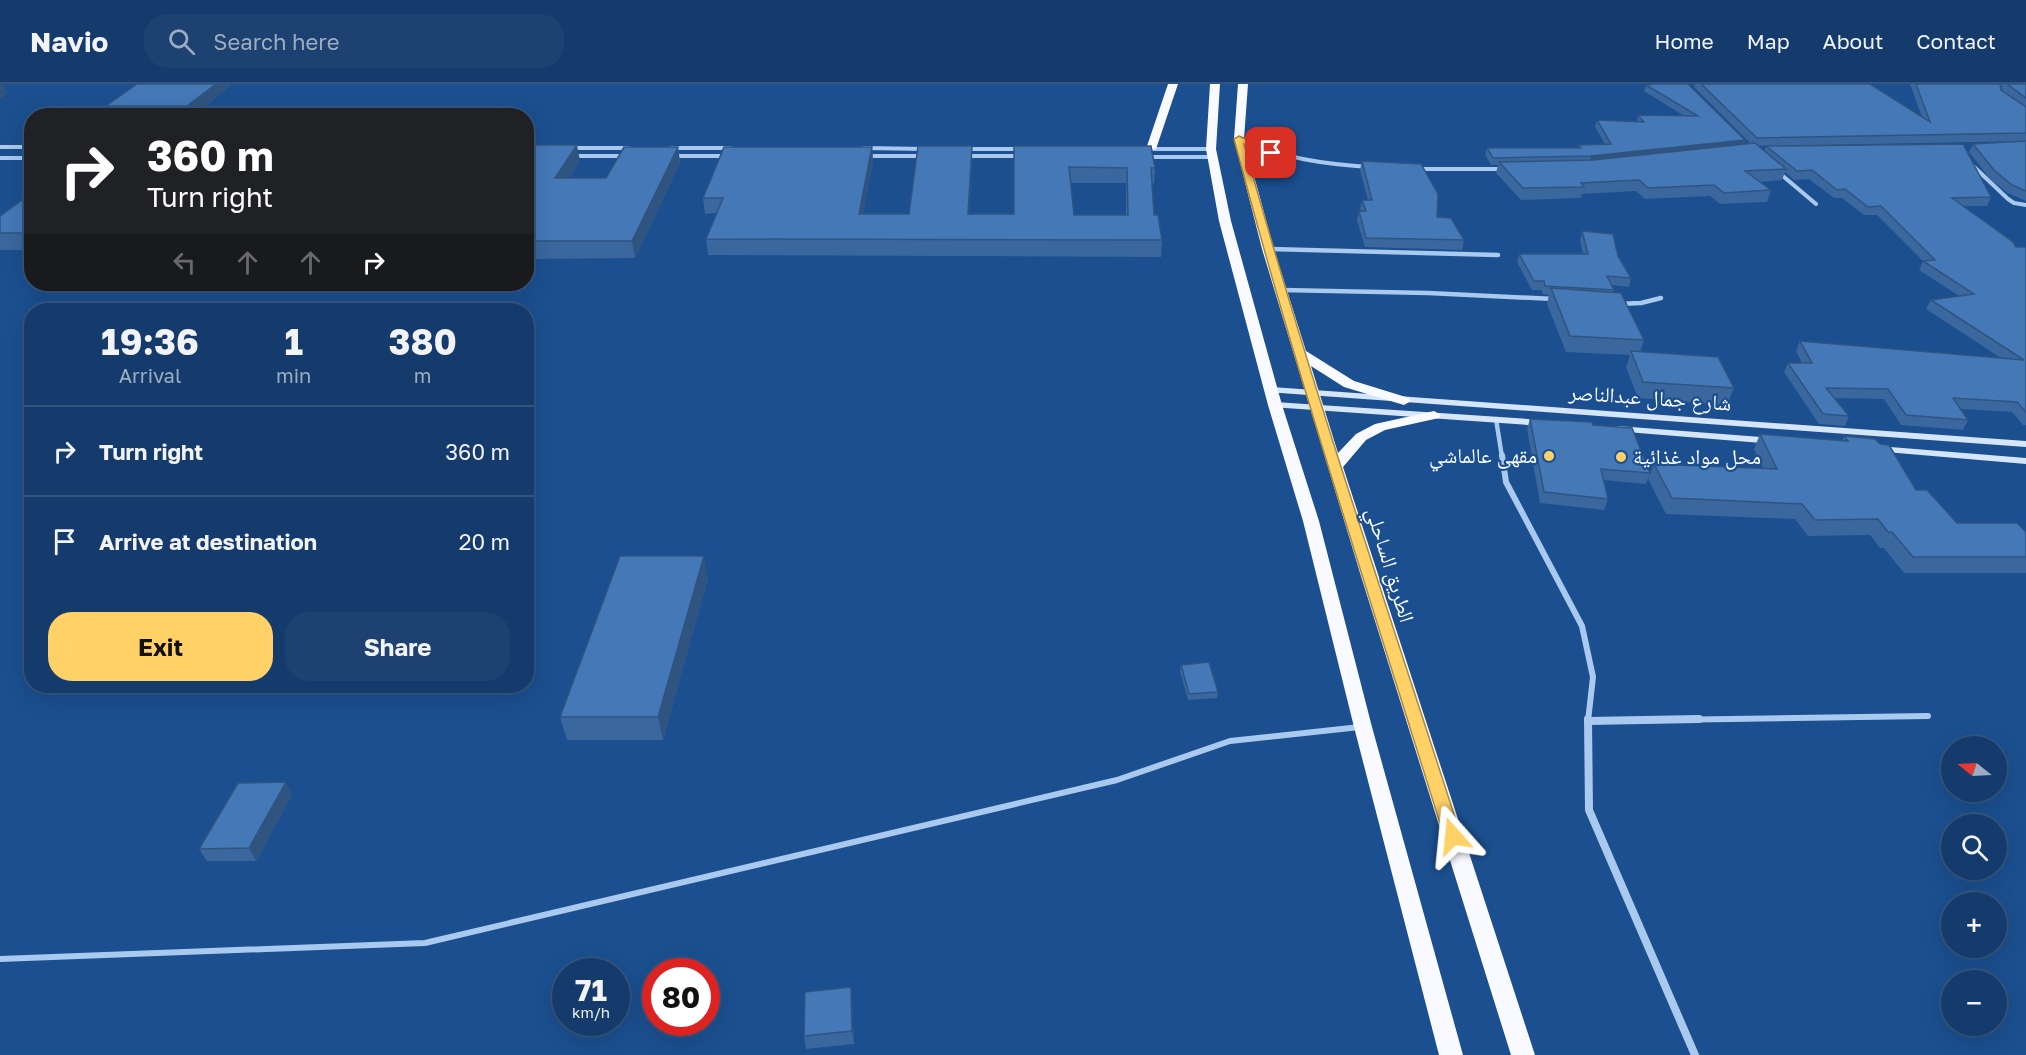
<!DOCTYPE html>
<html lang="en">
<head>
<meta charset="utf-8">
<style>
	body { margin:0; font-family:"Golos Text","Noto Naskh Arabic",sans-serif; background:#1d4271; color:#f1f3f6; height:100vh; display:flex; flex-direction:column; font-size:22px; white-space:nowrap }
	* { box-sizing:border-box; margin:0 }
	p { font-size:20px; color:#9dadc1 }
	.icon { flex:none; width:33px; height:33px; fill:none; stroke:currentColor; stroke-width:2; stroke-linecap:round; stroke-linejoin:round }
	.map { position:relative; flex:1; overflow:hidden }
	.sheet { position:absolute; left:24px; top:219px; width:510px; height:390px; display:flex; flex-direction:column; background:#143b6b; border-radius:24px; box-shadow:0 6px 24px #0002,0 0 0 2px #33557e }
	.sheet>* { flex:none }
	.top-card { position:absolute; left:24px; top:24px; width:510px; height:183px; border-radius:24px; box-shadow:0 6px 24px #0002,0 0 0 2px #33557e; background:#202124; color:#fff; overflow:hidden }
	.needle { width:39px; rotate:288deg }
	.buttons { position:absolute; left:1941px; top:652px; display:grid; gap:12px }
	.buttons a { display:grid; place-items:center; width:66px; height:66px; border-radius:50%; background:#143b6b; box-shadow:0 6px 24px #0002,0 0 0 2px #33557e; font-size:30px }
	.speed { position:absolute; left:552px; top:874px; display:flex; gap:12px; font-size:30px; font-weight:700; text-align:center }
	.speed>* { display:grid; place-content:center; width:78px; height:78px; border-radius:50%; background:#143b6b; box-shadow:0 6px 24px #0002,0 0 0 2px #33557e; line-height:1 }
	.speed small { font-size:15px; font-weight:400 }
	.speed .limit { border:9px solid #d22; background:#fff; color:#111 }
	.pin { position:absolute; display:grid; place-items:center; width:51px; height:51px; color:#fff; margin:-26px; border-radius:12px; box-shadow:0 3px 9px #0006 }
	.me { position:absolute; width:66px; margin:-33px; rotate:342deg; stroke-linejoin:round; filter:drop-shadow(0 0 4px #0008) }
	.turn { display:flex; align-items:center; gap:21px; height:126px; padding:0 24px; font-size:27px }
	.turn .icon { width:78px; height:78px; stroke-width:2.5 }
	.turn b { display:block; font-size:42px; line-height:51px }
	.lanes { display:flex; align-items:center; height:57px; padding:0 24px; background:#0003; justify-content:center; gap:30px; direction:ltr }
	.lanes .off { opacity:.35 }
	.eta { display:flex; justify-content:space-evenly; align-items:center; height:102px; text-align:center }
	.eta b { font-size:36px; font-weight:700; line-height:42px }
	.primary-button { display:flex; gap:12px; margin-top:auto; padding:12px 24px }
	.primary-button a { flex:1; height:69px; border-radius:24px; background:#ffd166; color:#111; font-size:24px; font-weight:700; line-height:69px; text-align:center }
	.primary-button a+a { background:#1d4271; color:#f1f3f6 }
	ul { padding:0; list-style:none }
	li { display:flex; align-items:center; gap:18px; height:90px; padding:0 24px; border-top:2px solid #33557e }
	li div { flex:1 }
	li b { display:block; font-size:22px }
	li em { font-style:normal }
	header { display:flex; align-items:center; gap:36px; box-sizing:border-box; height:84px; padding:0 30px; background:#143b6b; border-bottom:2px solid #33557e }
	header strong { font-size:28px }
	nav { display:flex; gap:33px; margin-inline-start:auto; font-size:21px }
	.search { width:420px; height:54px; background:#1d4271; display:flex; align-items:center; gap:15px; box-sizing:border-box; padding:0 21px; border-radius:24px; color:#9dadc1; font-size:22px }
	.map>svg:first-child { display:block }
	.lines { fill:none; stroke-linecap:round; stroke-linejoin:round }
	.service { stroke:#a9c9ee; stroke-width:6 }
	.minor-far3 { stroke:#a9c9ee; stroke-width:4 }
	.minor-far2 { stroke:#a9c9ee; stroke-width:4.5 }
	.minor-far1 { stroke:#a9c9ee; stroke-width:6 }
	.minor { stroke:#a9c9ee; stroke-width:8 }
	.secondary { fill:#d6e6fa; fill-rule:evenodd }
	.trunk { fill:#f8faff; fill-rule:evenodd }
	.wall { fill:#3a679d; fill-rule:evenodd }
	.shaded-wall { fill:#305480 }
	.building { fill:#4478b7; stroke:#305480; stroke-width:1.5; fill-rule:evenodd }
	.route { fill:#ffd166; stroke:#a68842; stroke-width:1.5 }
	.poi-dot { fill:#ffd166; stroke:#1b4f8f; stroke-width:2 }
	.labels { text-anchor:middle; stroke-width:4.5; stroke-linejoin:round; paint-order:stroke }
	.street-label { font-size:21px; fill:#fff; stroke:#1b4f8f }
	.poi-label { font-size:21px; fill:#fff; stroke:#1b4f8f; text-anchor:end }
</style>
</head>
<body>
<header>
<strong>Navio</strong>
<div class="search"><svg class="icon" aria-label="search" viewBox="0 0 24 24"><circle cx="10" cy="10" r="6"/><path d="M15 15l6 6"/></svg>Search here</div>
<nav><a>Home</a><a>Map</a><a>About</a><a>Contact</a></nav>
</header>
<div class="map">
<svg width="2026" height="971" viewBox="0 0 2026 971">
	<rect width="100%" height="100%" fill="#1b4f8f"/>
	<g class="lines">
		<path class="service" d="M0 875 425 859 1117 696 1230 657 1360 643"/>
		<g class="minor-far3">
			<path d="M1239 55C1281 74 1324 80 1369 83"/>
			<path d="M0 63H32"/>
			<path d="M570 64H629"/>
			<path d="M672 64H731"/>
			<path d="M864 64 926 65"/>
			<path d="M966 65H1022"/>
			<path d="M1149 65H1211"/>
			<path d="M572 72H625"/>
			<path d="M671 72H727"/>
			<path d="M866 72H922"/>
			<path d="M965 72H1021"/>
			<path d="M1145 73H1213"/>
			<path d="M0 74H32"/>
			<path d="M1971 80 2008 115 2014 119 2026 121"/>
			<path d="M1418 85H1504"/>
			<path d="M1777 87 1816 120"/>
		</g>
		<g class="minor-far2">
			<path d="M1269 165 1498 171"/>
			<path d="M1282 206 1428 209 1554 215"/>
			<path d="M1618 220 1641 219 1661 214"/>
			<path d="M1496 335 1502 373"/>
		</g>
		<g class="minor-far1">
			<path d="M1502 371 1506 398 1582 542 1593 593 1588 637"/>
			<path d="M1597 637 1928 632"/>
		</g>
		<g class="minor">
			<path d="M1588 635 1589 726 1695 971"/>
			<path d="M1588 637 1699 635"/>
		</g>
		<g class="secondary">
			<path d="M1272 303 2026 357V363L1268 308V304Z"/>
			<path d="M1275 318 1543 336 1548 339 1543 342 1271 323V319Z"/>
			<path d="M1618 342 1774 354 1779 357 1774 360 1614 347 1613 345Z"/>
			<path d="M1878 362 2026 374V380L1874 367 1873 365Z"/>
		</g>
		<g class="trunk">
			<path d="M1168 0H1178L1156 65 1147 67 1146 65Z"/>
			<path d="M1210 0H1220L1216 65 1231 137 1282 321 1319 437 1372 643 1463 971H1439L1354 643 1303 437 1268 321 1219 137 1206 65Z"/>
			<path d="M1238 0H1248L1244 55 1274 165 1306 267 1354 297 1409 314 1411 317 1404 321 1344 303 1311 282 1338 369 1356 350 1375 340 1434 327 1441 331 1439 334 1385 346 1366 356 1343 383 1535 971H1511L1360 489 1262 165 1234 55Z"/>
		</g>
	</g>
	<g class="wall">
		<path d="M232 0 193 32H110L106 22Z"/>
		<path d="M1695 0H1870L1922 33 1910 0H2000L2001 6 2003 7 2001 0H2026V57L1758 62 1764 67 1766 62 1991 113 1987 122H1963L2016 163H2026V341H2023L2012 328 1960 325 1968 336 1963 346 1901 341 1884 315 1834 314 1849 332 1845 342 1819 340 1784 288 1788 279H1802L1796 267 1800 257 2001 274 1926 225 1931 216 1959 212 1919 186 1923 177 1877 131H1864L1842 114H1834L1809 95 1794 96 1785 88 1782 96 1759 98 1771 106 1767 118 1720 120 1710 112 1645 115 1636 107 1582 110 1581 114 1521 116 1496 89 1498 81H1491L1485 71 1487 64H1577L1578 61 1605 60 1595 43 1597 36 1637 38 1638 31 1684 32 1644 7 1646 1 1745 56 1744 60H1751L1694 3Z"/>
		<path d="M2026 57V117L2008 109 1990 95 1969 68 1973 60Z"/>
		<path d="M526 61 580 77 569 94H606L678 63 680 79 635 174 531 175 529 166H526Z"/>
		<path d="M972 62V77L969 130H1014V62L1155 84 1154 99H1152L1154 131 1162 156 1161 173 708 171 706 155 717 129 705 130 703 114 872 63 873 78 863 130H909ZM1071 99H1126V131H1074Z"/>
		<path d="M1362 77 1437 133 1464 156 1462 166 1365 163 1357 136 1359 127H1361L1360 125 1362 116H1368L1360 86Z"/>
		<path d="M32 109V166H0V149Z"/>
		<path d="M1582 147 1618 172 1631 194 1629 203 1611 201 1614 206 1613 209 1644 256 1640 268 1734 304 1727 321 1638 314 1626 283 1630 271 1566 268 1547 220 1549 211 1543 210 1541 206H1532L1517 178 1519 170H1583L1580 156Z"/>
		<path d="M1530 335 1593 341 1650 389 1646 400 1603 396 1608 415 1604 426 1540 419 1527 345Z"/>
		<path d="M1760 350 1842 357 1844 352 1916 406 1957 439 2026 448V489H1904L1884 464H1880L1870 451 1808 452 1795 435 1666 430 1648 395 1654 380 1763 384 1754 365Z"/>
		<path d="M708 494 663 656H567L560 633Z"/>
		<path d="M1181 581 1218 608 1217 614 1188 616 1180 587Z"/>
		<path d="M292 711 256 777H207L199 765Z"/>
		<path d="M852 915 854 960 806 965 804 952Z"/>
	</g>
	<g class="shaded-wall">
		<path d="M0 0H3L8 10 0 15Z"/>
		<path d="M216 0H232L193 32H191L187 22Z"/>
		<path d="M1745 56 1743 63 1589 79 1591 72Z"/>
		<path d="M577 61 580 77 559 110 555 94Z"/>
		<path d="M972 62V77L968 146V130Z"/>
		<path d="M678 63 680 79 635 174 632 157Z"/>
		<path d="M872 63 873 78 860 146 859 130Z"/>
		<path d="M704 472 708 494 663 656 658 633Z"/>
		<path d="M286 698 292 711 256 777 249 764Z"/>
		<path d="M851 903 852 915 854 960 852 947Z"/>
	</g>
	<g class="building">
		<path d="M137 0H216L187 22H106Z"/>
		<path d="M1654 0H1688L1745 56 1591 72 1493 74 1487 64H1581L1578 61 1611 60 1597 36 1644 38 1638 31 1698 32 1646 1Z"/>
		<path d="M1701 0H1870L1930 38 1916 0H2000L2001 6 2026 23V49L1757 54Z"/>
		<path d="M2007 0H2026V14Z"/>
		<path d="M2026 57V107L2012 101 1994 86 1973 60Z"/>
		<path d="M1755 59 1786 85 1745 87 1771 106 1724 109 1714 101 1648 104 1639 96 1581 99 1584 103 1523 104 1499 78 1593 76Z"/>
		<path d="M1963 60 1991 113 1952 114 2013 158 2016 163H2026V328L2017 318 1953 314 1968 336 1906 331 1888 305 1826 304 1849 332 1823 330 1788 279H1812L1800 257 2024 276 1931 216 1974 210 1923 177 1935 176 1881 122 1868 123 1845 105 1837 106 1812 86 1797 87 1766 62Z"/>
		<path d="M526 61H577L555 94H606L624 63H678L632 157H527L531 149H526Z"/>
		<path d="M918 62H972L968 130H1014V62H1151L1155 84H1151L1154 131H1158L1162 156 706 155 723 114H703L724 63H872L859 130H909ZM1069 83 1127 84 1128 131H1074Z"/>
		<path d="M1362 77 1421 80 1438 110 1437 133 1451 134 1464 156 1366 154 1359 127H1366L1362 116H1372Z"/>
		<path d="M32 109V149H0V132Z"/>
		<path d="M1582 147 1613 150 1618 172 1631 194 1607 192 1614 206 1545 202 1544 197H1534L1519 170H1588Z"/>
		<path d="M1551 204 1621 209 1644 256 1570 252Z"/>
		<path d="M1631 267 1718 273 1734 304 1643 298Z"/>
		<path d="M1530 335 1592 338 1593 341 1632 344 1650 389 1601 385 1608 415 1544 408Z"/>
		<path d="M1760 350 1848 357 1844 352 1875 355 1880 360 1889 361 1916 406H1927L1957 439H2017L2026 448V473H1913L1892 448H1888L1878 435 1815 436 1802 420 1672 414 1654 380 1777 385Z"/>
		<path d="M620 472H704L658 633H560Z"/>
		<path d="M1209 578 1218 608 1189 610 1181 581Z"/>
		<path d="M286 698 249 764 199 765 238 699Z"/>
		<path d="M851 903 852 947 804 952 805 908Z"/>
	</g>
	<path class="route" d="M1239 52 1276 69 1268 71 1244 60C1308 293 1387 522 1461 752L1459 757 1453 759 1447 757 1444 752C1372 521 1296 290 1234 55Z"/>
	<g class="poi-dot">
		<circle cx="1549" cy="372" r="6"/>
		<circle cx="1621" cy="373" r="6"/>
	</g>
	<g class="labels">
		<g class="street-label">
			<text transform="translate(1650 314) rotate(4)" y="7">شارع جمال عبدالناصر</text>
			<text transform="translate(1390 481) rotate(73)" y="7">الطريق الساحلي</text>
		</g>
		<g class="poi-label">
			<text x="1537" y="379">مقهى عالماشي</text>
			<text x="1633" y="380" text-anchor="start">محل مواد غذائية</text>
		</g>
	</g>
</svg>
<div class="buttons">
<a><svg class="needle" viewBox="-14 -14 28 28"><path d="M0-13l5 13h-10z" fill="#e53935"/><path d="M0 13l5-13h-10z" fill="#9dadc1"/></svg></a>
<a><svg class="icon" aria-label="search" viewBox="0 0 24 24"><circle cx="10" cy="10" r="6"/><path d="M15 15l6 6"/></svg></a>
<a>+</a>
<a>−</a>
</div>
<div class="speed"><div>71<small>km/h</small></div><div class="limit">80</div></div>
<div class="pin" style="left:1271px;top:69px;background:#d93025"><svg class="icon" aria-label="arrive" viewBox="0 0 24 24"><path d="M6 21V4h12l-3 4 3 4H6"/></svg></div>
<svg class="me" style="left:1453px;top:752px" viewBox="-20 -20 40 40"><path d="M0-17L14 15 0 8-14 15z" fill="#ffd166" stroke="#fff" stroke-width="4"/></svg>
<div class="top-card">
<div class="turn"><svg class="icon" aria-label="right" viewBox="0 0 24 24"><path d="M7 20v-9h11M14 6l5 5-5 5"/></svg><div><b>360 m</b>Turn right</div></div>
<div class="lanes"><svg class="icon off" aria-label="left" viewBox="0 0 24 24"><path d="M17 20v-9H6M10 6l-5 5 5 5"/></svg><svg class="icon off" aria-label="ahead" viewBox="0 0 24 24"><path d="M12 20V5M6 11l6-6 6 6"/></svg><svg class="icon off" aria-label="ahead" viewBox="0 0 24 24"><path d="M12 20V5M6 11l6-6 6 6"/></svg><svg class="icon" aria-label="right" viewBox="0 0 24 24"><path d="M7 20v-9h11M14 6l5 5-5 5"/></svg></div>
</div>
<section class="sheet">
<div class="eta">
<div><b>19:36</b><p>Arrival</p></div>
<div><b>1</b><p>min</p></div>
<div><b>380</b><p>m</p></div>
</div>
<ul>
<li><svg class="icon" aria-label="right" viewBox="0 0 24 24"><path d="M7 20v-9h11M14 6l5 5-5 5"/></svg><div><b>Turn right</b></div><em>360 m</em></li>
<li><svg class="icon" aria-label="arrive" viewBox="0 0 24 24"><path d="M6 21V4h12l-3 4 3 4H6"/></svg><div><b>Arrive at destination</b></div><em>20 m</em></li>
</ul>
<div class="primary-button"><a>Exit</a><a>Share</a></div>
</section>
</div>
</body>
</html>
